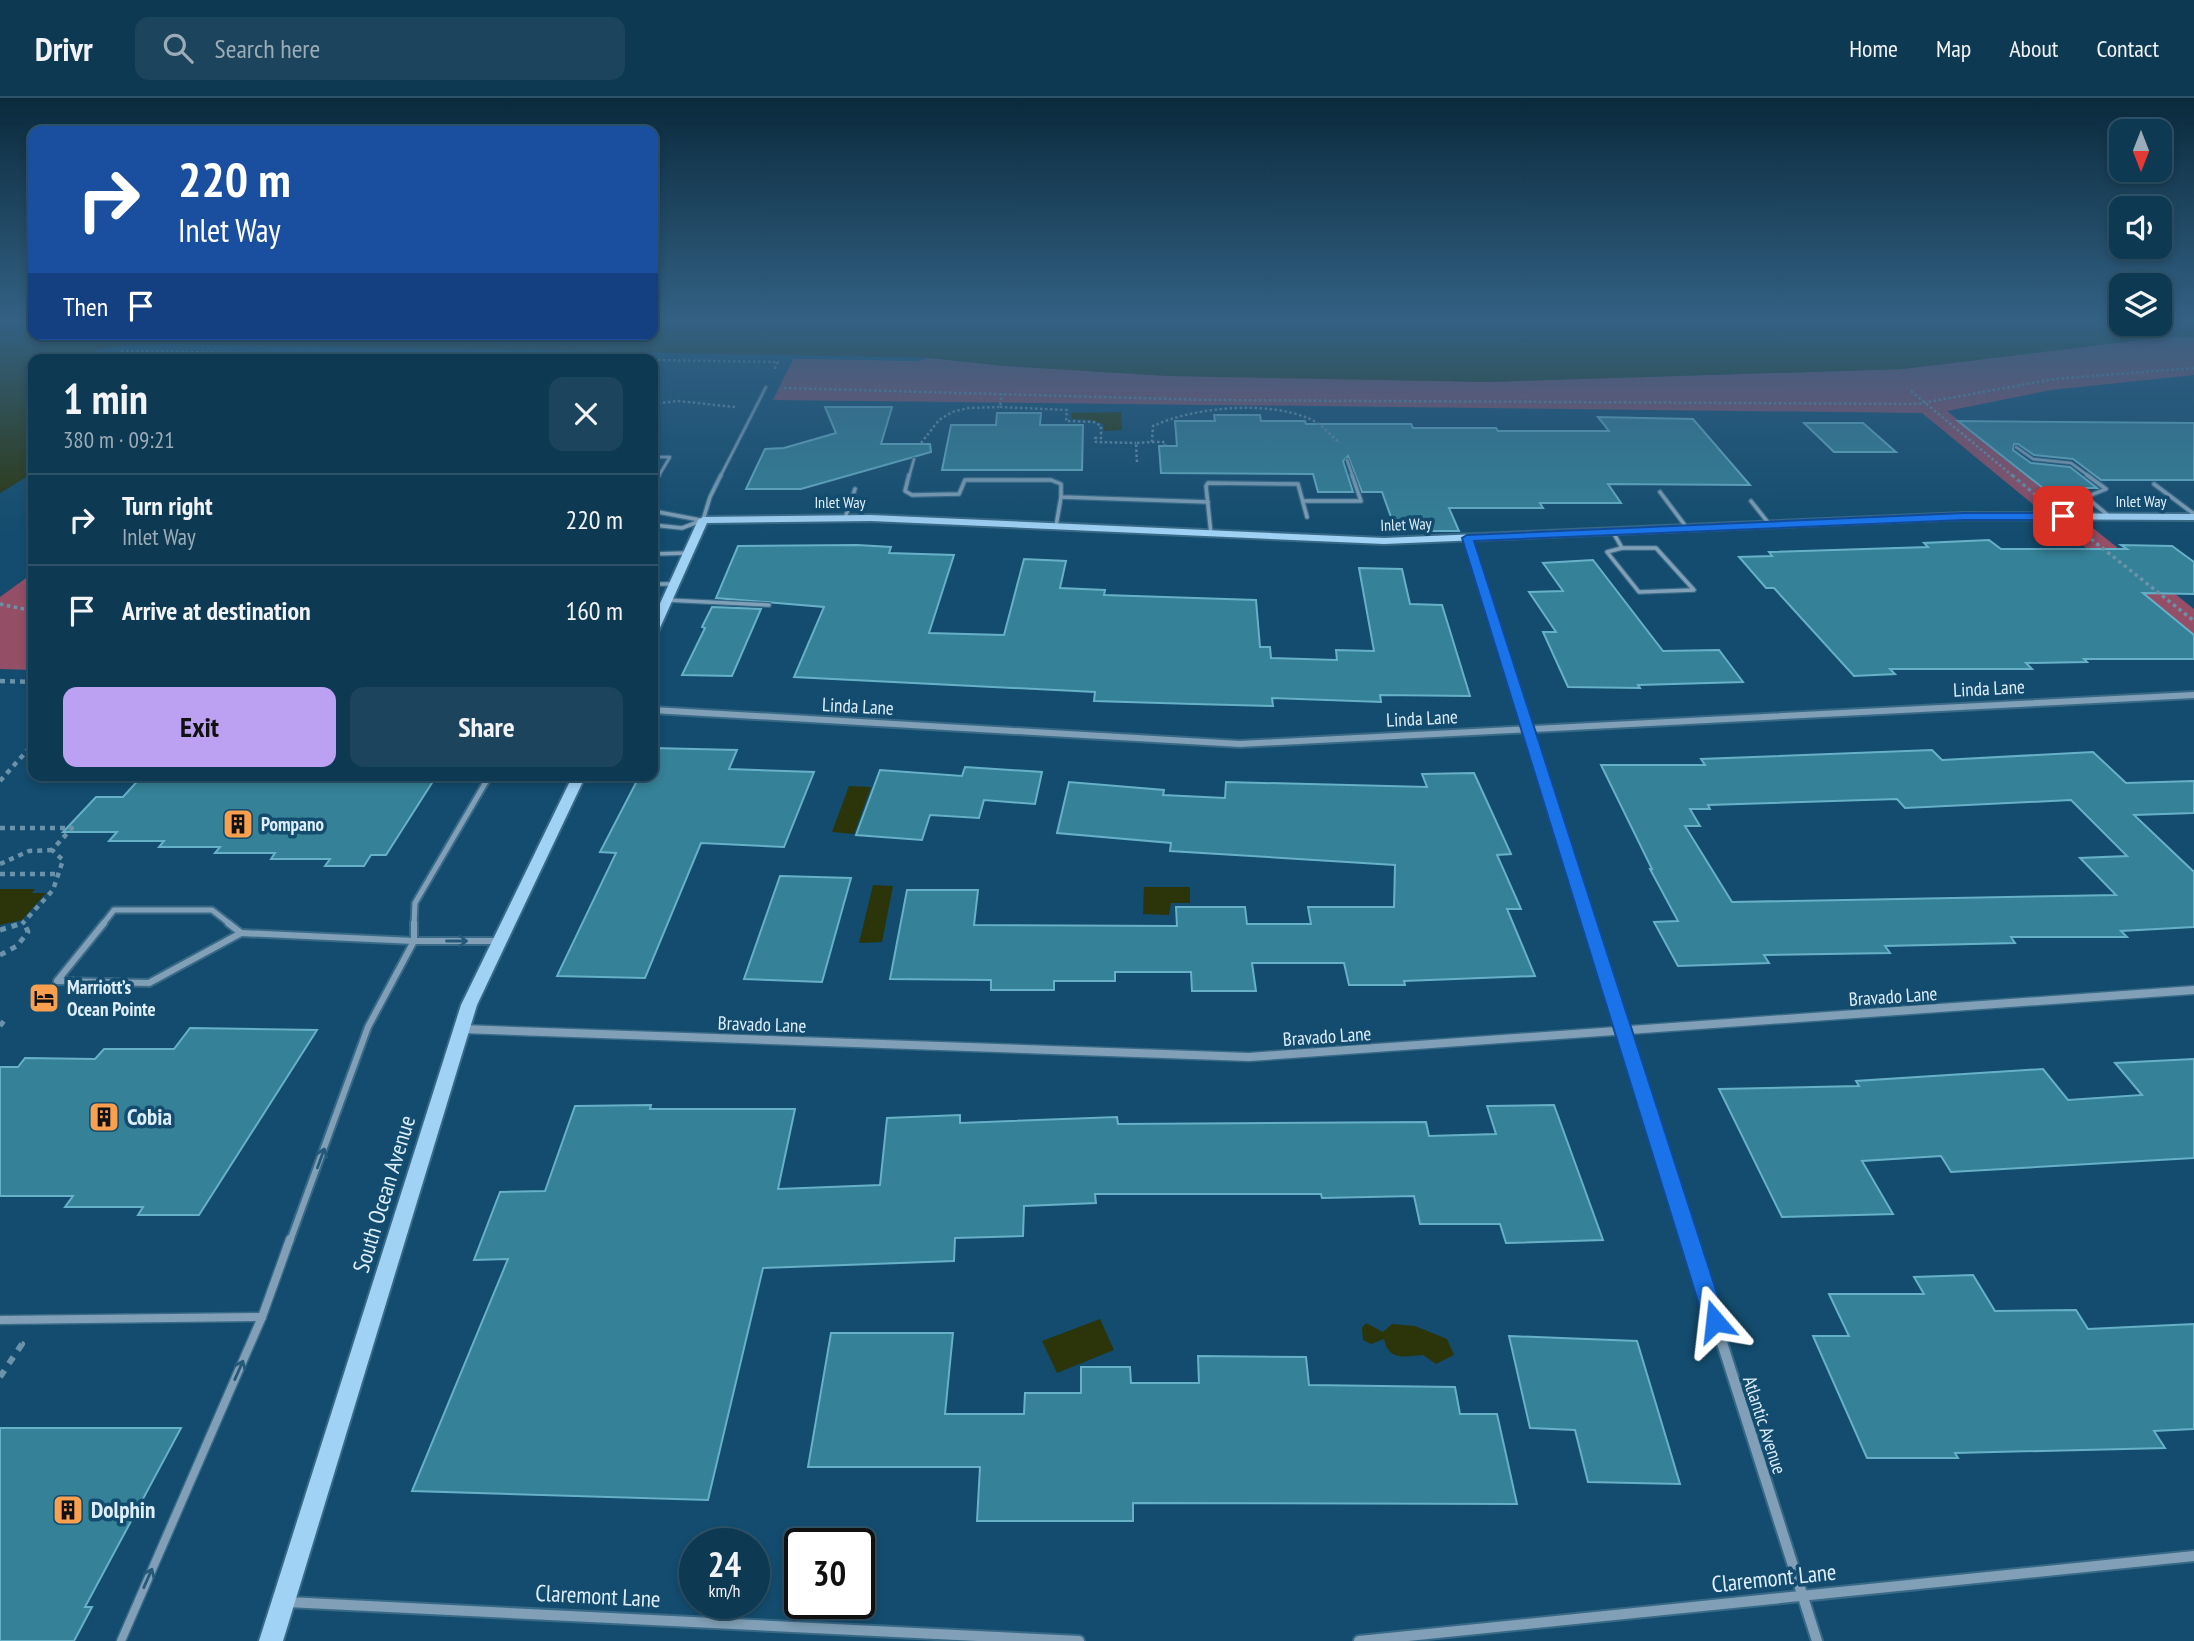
<!DOCTYPE html>
<html lang="en">
<head>
<meta charset="utf-8">
<style>
	body { margin:0; font-family:"PT Sans Narrow",sans-serif; background:#1c445c; color:#f1f3f6; height:100vh; display:flex; flex-direction:column; font-size:26px; white-space:nowrap }
	* { box-sizing:border-box; margin:0 }
	p { font-size:23px; color:#9bacb8 }
	.icon { flex:none; width:38px; height:38px; fill:none; stroke:currentColor; stroke-width:2; stroke-linecap:round; stroke-linejoin:round }
	.map { position:relative; flex:1; overflow:hidden }
	.sheet { position:absolute; left:28px; top:256px; width:630px; height:427px; display:flex; flex-direction:column; background:#0e3952; border-radius:14px; box-shadow:0 4px 10px #0003,0 0 0 2px #2e5369 }
	.sheet>* { flex:none }
	.guide { position:absolute; left:28px; top:28px; width:630px; height:214px; border-radius:14px; box-shadow:0 4px 10px #0003,0 0 0 2px #2e5369; background:#1a4fa0; color:#fff; overflow:hidden }
	.needle { width:46px; rotate:180deg }
	.controls { position:absolute; left:2109px; top:21px; display:grid; gap:14px }
	.controls a { display:grid; place-items:center; width:63px; height:63px; border-radius:14px; background:#0e3952; box-shadow:0 4px 10px #0003,0 0 0 2px #2e5369; font-size:35px }
	.speed { position:absolute; left:679px; top:1430px; display:flex; gap:14px; font-size:35px; font-weight:700; text-align:center }
	.speed>* { display:grid; place-content:center; width:91px; height:91px; border-radius:50%; background:#0e3952; box-shadow:0 4px 10px #0003,0 0 0 2px #2e5369; line-height:1 }
	.speed small { font-size:18px; font-weight:400 }
	.speed .limit { border:4px solid #111; border-radius:10px; background:#fff; color:#111 }
	.pin { position:absolute; display:grid; place-items:center; width:60px; height:60px; color:#fff; margin:-30px; border-radius:14px; box-shadow:0 4px 10px #0006 }
	.me { position:absolute; width:77px; margin:-38px; rotate:343deg; stroke-linejoin:round; filter:drop-shadow(0 0 5px #0008) }
	.turn { display:flex; align-items:center; gap:24px; height:147px; padding:0 35px; font-size:32px }
	.turn .icon { width:91px; height:91px; stroke-width:2.5 }
	.turn b { display:block; font-size:49px; line-height:60px }
	.then { display:flex; align-items:center; height:66px; padding:0 35px; background:#0003; gap:14px; font-size:26px }
	.round { display:grid; place-items:center; flex:none; width:74px; height:74px; border-radius:14px; background:#1c445c }
	.summary { display:flex; align-items:center; justify-content:space-between; height:119px; padding:0 35px }
	h1 { font-size:42px; font-weight:700; line-height:52px }
	.button { display:flex; gap:14px; margin-top:auto; padding:14px 35px }
	.button a { flex:1; height:80px; border-radius:14px; background:#bca0f2; color:#111; font-size:28px; font-weight:700; line-height:80px; text-align:center }
	.button a+a { background:#1c445c; color:#f1f3f6 }
	ul { padding:0; list-style:none }
	li { display:flex; align-items:center; gap:21px; height:91px; padding:0 35px; border-top:2px solid #2e5369 }
	li div { flex:1 }
	li b { display:block; font-size:26px }
	li em { font-style:normal }
	header { display:flex; align-items:center; gap:42px; box-sizing:border-box; height:98px; padding:0 35px; background:#0e3952; border-bottom:2px solid #2e5369 }
	header strong { font-size:33px }
	nav { display:flex; gap:38px; margin-inline-start:auto; font-size:24px }
	.search { width:490px; height:63px; background:#1c445c; display:flex; align-items:center; gap:18px; box-sizing:border-box; padding:0 24px; border-radius:14px; color:#9bacb8; font-size:26px }
	.map>svg:first-child { display:block }
	.green { fill:#944e65 }
	.water { fill:#2c3509 }
	.pier { fill:#134c6e }
	.building { fill:#358197; stroke:#67b1c8; stroke-width:2; fill-rule:evenodd }
	.lines { fill:none; stroke-linecap:round; stroke-linejoin:round }
	.lane-far4-casing { stroke:#386987; stroke-width:4.5 }
	.lane-far3-casing { stroke:#386987; stroke-width:6 }
	.lane-far2-casing { stroke:#386987; stroke-width:9 }
	.lane-far1-casing { stroke:#386987; stroke-width:10 }
	.lane-casing { stroke:#386987; stroke-width:11 }
	.street-far3-casing { stroke:#386987; stroke-width:8 }
	.street-far2-casing { stroke:#386987; stroke-width:10 }
	.street-far1-casing { stroke:#386987; stroke-width:11 }
	.street-casing { stroke:#386987; stroke-width:14 }
	.secondary-casing { stroke:#386987; stroke-width:4 }
	.path-far4 { stroke:#6a92aa; stroke-width:2.5; stroke-dasharray:2.5 2.5; stroke-linecap:butt }
	.path-far3 { stroke:#6a92aa; stroke-width:3.5; stroke-dasharray:3.5 3.5; stroke-linecap:butt }
	.path-far2 { stroke:#6a92aa; stroke-width:4.5; stroke-dasharray:5 5; stroke-linecap:butt }
	.path-far1 { stroke:#6a92aa; stroke-width:5; stroke-dasharray:6 6; stroke-linecap:butt }
	.path { stroke:#6a92aa; stroke-width:6; stroke-dasharray:8 8; stroke-linecap:butt }
	.lane-far4 { stroke:#81a0b7; stroke-width:2.5 }
	.lane-far3 { stroke:#81a0b7; stroke-width:3.5 }
	.lane-far2 { stroke:#81a0b7; stroke-width:5 }
	.lane-far1 { stroke:#81a0b7; stroke-width:6 }
	.lane { stroke:#81a0b7; stroke-width:8 }
	.street-far3 { stroke:#81a0b7; stroke-width:5 }
	.street-far2 { stroke:#81a0b7; stroke-width:6 }
	.street-far1 { stroke:#81a0b7; stroke-width:8 }
	.street { stroke:#81a0b7; stroke-width:10 }
	.secondary { fill:#a0d2f6; fill-rule:evenodd }
	.oneway { stroke:#245979 }
	.route { fill:#1a73e8; stroke:#114b97; stroke-width:2 }
	.labels { text-anchor:middle; stroke-width:7; stroke-linejoin:round; paint-order:stroke }
	.far-street-label { font-size:16px; fill:#deeffb; stroke:#134c6e }
	.street-label { font-size:19px; fill:#deeffb; stroke:#134c6e }
	.poi-label { font-size:19px; font-weight:bold; fill:#deeffb; stroke:#134c6e; text-anchor:start }
	.near-poi-label { font-size:23px; font-weight:bold; fill:#deeffb; stroke:#134c6e; text-anchor:start }
	.near-street-label { font-size:23px; fill:#deeffb; stroke:#134c6e }
</style>
</head>
<body>
<header>
<strong>Drivr</strong>
<div class="search"><svg class="icon" aria-label="search" viewBox="0 0 24 24"><circle cx="10" cy="10" r="6"/><path d="M15 15l6 6"/></svg>Search here</div>
<nav><a>Home</a><a>Map</a><a>About</a><a>Contact</a></nav>
</header>
<div class="map">
<svg width="2194" height="1543" viewBox="0 0 2194 1543">
	<rect width="100%" height="100%" fill="#134c6e"/>
	<g class="green">
		<path d="M2166 239 2194 240V277L2051 292 1947 313 2194 511V539L1922 315 773 302 795 257 930 260 1004 268 1485 284 1903 271Z"/>
		<path d="M33 475V572L0 571V499Z"/>
	</g>
	<g class="water">
		<path d="M0 222H33V236H653V222H2121V226L2194 222V240L2166 239 1903 271 1485 284 1167 278 1004 268 930 260 126 247 98 252 91 259 95 261H33V375L0 395Z"/>
		<path d="M1121 314 1122 332 1104 333 1103 326 1091 322 1072 321 1071 315Z"/>
		<path d="M849 688 871 689 854 736 832 734Z"/>
		<path d="M873 787 893 788 882 844 859 845Z"/>
		<path d="M1144 789H1190V805H1171L1169 817 1143 816Z"/>
		<path d="M0 791H35L32 795H46L22 822 0 827Z"/>
		<path d="M1100 1221 1114 1252 1057 1275 1042 1243Z"/>
		<path d="M1366 1225 1383 1234 1392 1226 1415 1228 1447 1241 1454 1257 1436 1266 1423 1257C1405 1258 1389 1264 1384 1241L1371 1246 1363 1242 1362 1230Z"/>
	</g>
	<path class="pier" d="M167 246 795 257 930 260 916 263 167 250 108 253 94 257 99 261 89 257 98 252 126 247Z"/>
	<g class="building">
		<path d="M825 309H892L881 346H930L931 354 801 391H746L765 351 784 350 836 335Z"/>
		<path d="M997 315H1041L1040 327H1083L1082 372H942L951 327H996Z"/>
		<path d="M1214 317H1260L1261 323H1305L1306 326H1411L1413 330H1496L1498 333H1609L1598 319 1693 321 1750 387 1608 386 1621 405H1540L1543 410H1449L1459 433H1396L1382 394H1362L1348 358 1343 363 1353 394H1318L1313 376 1161 375 1159 348H1177L1175 323H1215Z"/>
		<path d="M1958 323 2194 325V382H2101L2073 361 2034 357 2018 346H2014L2013 352 2031 365 2070 369 2097 390H2043Z"/>
		<path d="M1804 325H1863L1896 354H1834Z"/>
		<path d="M1989 442 2001 451H2127L2121 447 2172 448 2194 464V496L2143 495 2194 537V561H2084L2087 564 2026 565 2032 571H1890L1895 576 1854 578 1774 490H1766L1739 459 1772 458 1769 454 1928 449 1924 445Z"/>
		<path d="M857 447 891 449 889 455 954 457 929 535 1004 537 1024 461 1066 463 1060 490 1105 492 1104 497 1256 502 1260 549H1270L1271 560 1337 562 1336 552 1374 553 1359 470 1402 471 1410 506 1442 507 1470 598 1380 597 1381 604 1272 600 1273 608 1194 606 1094 603 1095 594 794 579 824 509 716 500 738 448Z"/>
		<path d="M1593 462 1663 553 1719 552 1743 584 1638 587 1640 590 1568 589 1543 534H1556L1529 494 1563 493 1543 465Z"/>
		<path d="M712 509 761 511 732 578 682 577 705 530 702 529Z"/>
		<path d="M653 650 737 652 729 671 814 674 784 749 701 745 645 880 557 878 616 755 600 754 640 677H653Z"/>
		<path d="M1932 652 1942 662 2093 654 2126 685 2194 683V715L2134 717 2194 774V829L2121 833 2127 839H2011L2015 845 1885 848 1890 855 1764 857 1769 865 1678 868 1654 824 1678 823 1650 771H1652L1601 667H1705L1701 661ZM1897 701 1905 710 2071 702 2127 758 2080 760 2116 797 1732 804 1685 728H1700L1690 711H1710L1708 707Z"/>
		<path d="M965 669 1042 674 1035 706 984 702 979 720 930 717 922 742 856 737 880 672 962 678Z"/>
		<path d="M1474 675 1511 756 1497 757 1521 811H1507L1535 878 1404 883 1405 887H1349L1344 865H1252L1256 893H1192L1191 874H1115V883H1054V892H991V882L890 881 907 792H978L974 827 1177 828 1176 809H1245L1247 826H1311L1308 809H1394L1395 767 1170 753 1171 745 1057 735 1069 684 1164 692 1163 697 1225 700 1226 684 1427 689 1422 676Z"/>
		<path d="M143 677H437L386 757H371L364 768H325L330 761H271L275 755H215L220 749H159L164 743H109L117 734H63L96 699H123Z"/>
		<path d="M780 778 851 780 822 884 744 881Z"/>
		<path d="M190 930 317 932 199 1117H138L143 1109H65L73 1098H0V969H18L25 960 95 961 104 951H174Z"/>
		<path d="M2194 961V1060L1951 1074 1941 1058 1862 1063 1893 1116 1782 1119 1719 991 1859 988 1856 983 2043 971 2068 1002 2142 997 2115 965Z"/>
		<path d="M651 1007 650 1011H795L778 1091 880 1087 887 1020 960 1017V1025L1117 1019 1118 1026 1426 1024 1429 1038 1496 1036 1487 1008 1554 1007 1603 1142 1506 1145 1500 1126H1420L1414 1098 1322 1100 1321 1096H1095L1096 1105 1024 1108 1023 1138 955 1140 954 1163 763 1170 708 1402 412 1393 508 1161 474 1162 500 1094 545 1093 575 1008Z"/>
		<path d="M1973 1177 1995 1213 2076 1212 2088 1231 2194 1226V1331L2154 1333 2165 1350 1955 1355 1958 1360H1867L1813 1238H1849L1829 1196H1924L1914 1179Z"/>
		<path d="M831 1235H953L945 1316H1024L1025 1295H1081V1269H1130L1131 1285H1199L1198 1258 1306 1259 1309 1287 1455 1289 1460 1316H1497L1517 1406 1133 1405V1423H977L980 1369H808Z"/>
		<path d="M1509 1238 1637 1243 1680 1386 1588 1384 1575 1332 1530 1330Z"/>
		<path d="M0 1330H181L85 1509H92L74 1543H0Z"/>
	</g>
	<g class="lines">
		<g class="lane-far4-casing">
			<g id="lane-far4">
				<path d="M2016 349 2033 361 2071 365 2090 379"/>
				<path d="M653 359H670L658 379"/>
				<path d="M1347 362 1353 379"/>
				<path d="M720 379 766 289"/>
				<path d="M909 379 914 361"/>
			</g>
		</g>
		<g class="lane-far3-casing">
			<g id="lane-far3">
				<path d="M909 377 905 393 912 397 959 396 965 382H1051L1061 386V399L1208 404"/>
				<path d="M2087 377 2106 391 2086 399 2109 418"/>
				<path d="M2154 386 2194 416"/>
				<path d="M653 387 659 377"/>
				<path d="M1660 394 1687 430"/>
				<path d="M1303 403H1361L1352 377"/>
				<path d="M1751 403 1770 427"/>
				<path d="M653 413 700 422"/>
				<path d="M845 420 855 391"/>
				<path d="M703 422 710 399 721 377"/>
				<path d="M653 427 682 430 703 422"/>
				<path d="M1056 428 1061 399"/>
				<path d="M1613 434 1622 450"/>
				<path d="M1211 436 1206 388 1208 385 1298 386 1307 419"/>
				<path d="M1622 450H1656L1694 492 1639 494 1607 454Z"/>
				<path d="M653 456 688 455"/>
				<path d="M653 486H673"/>
				<path d="M666 502 769 507"/>
			</g>
		</g>
		<g class="lane-far2-casing">
			<g id="lane-far2">
				<path d="M103 826 114 812H212L230 826"/>
				<path d="M414 826 415 805 490 677"/>
			</g>
		</g>
		<g class="lane-far1-casing">
			<g id="lane-far1">
				<path d="M104 825 57 883 149 885 241 835"/>
				<path d="M228 825 241 835"/>
				<path d="M241 835 414 843H497"/>
				<path d="M290 1143 368 929 414 843V825"/>
			</g>
		</g>
		<g class="lane-casing">
			<g id="lane">
				<path d="M0 1222 262 1219"/>
				<path d="M121 1543 262 1219 290 1141"/>
			</g>
		</g>
		<g class="street-far3-casing">
			<path id="street-far3" d="M1467 440 1510 576"/>
		</g>
		<g class="street-far2-casing">
			<g id="street-far2">
				<path d="M1510 575 1590 826"/>
				<path d="M653 612 1240 646 2194 597"/>
			</g>
		</g>
		<g class="street-far1-casing">
			<g id="street-far1">
				<path d="M1589 825 1690 1143"/>
				<path d="M462 931 1249 959 2194 892"/>
			</g>
		</g>
		<g class="street-casing">
			<g id="street">
				<path d="M1689 1141 1817 1543"/>
				<path d="M287 1504 1079 1543"/>
				<path d="M1359 1543 2194 1458"/>
			</g>
		</g>
		<g class="secondary-casing">
			<g id="secondary">
				<path d="M1964 415 2194 416V422L1964 421 1384 446 871 423 707 425 659 532 653 535V521L698 422 703 419 871 417 1384 440Z"/>
				<path d="M573 677H586L477 907 283 1543H259L461 907Z"/>
			</g>
		</g>
		<g class="path-far4">
			<path d="M121 253 584 261"/>
			<path d="M653 262 778 264 774 272"/>
			<path d="M784 290 1208 302 1917 306 2054 281 2194 270"/>
			<path d="M1911 293 2014 379"/>
			<path d="M653 306 678 303 735 309"/>
			<path d="M1000 309 1067 312 1066 323 1094 324 1101 328V340H1095L1096 344 1136 345"/>
			<path d="M1152 344H1165V348"/>
			<path d="M921 345 939 322 952 314 968 310 1000 309 1002 296"/>
			<path d="M1137 364 1136 345 1152 344 1153 328C1194 309 1268 302 1310 321 1322 326 1330 337 1340 345"/>
		</g>
		<g class="path-far3">
			<path d="M2012 377 2037 398"/>
			<path d="M2091 441 2194 523"/>
			<path d="M0 506 33 513"/>
		</g>
		<g class="path-far2">
			<path d="M0 583 33 584"/>
			<path d="M0 683 33 646"/>
			<path d="M0 730H72L52 752 63 762 53 792 22 826"/>
			<path d="M0 766 29 753 52 752"/>
			<path d="M0 776H59"/>
		</g>
		<g class="path-far1">
			<path d="M0 832 23 825"/>
			<path d="M0 857 17 848 28 834 26 829 21 827"/>
			<path d="M0 928 7 919"/>
		</g>
		<path class="path" d="M0 1279 22 1246H18"/>
		<use href="#lane-far4" class="lane-far4"/>
		<use href="#lane-far3" class="lane-far3"/>
		<use href="#lane-far2" class="lane-far2"/>
		<use href="#lane-far1" class="lane-far1"/>
		<use href="#lane" class="lane"/>
		<use href="#street-far3" class="street-far3"/>
		<use href="#street-far2" class="street-far2"/>
		<use href="#street-far1" class="street-far1"/>
		<use href="#street" class="street"/>
		<use href="#secondary" class="secondary"/>
	</g>
	<defs><path id="oneway-shaft" d="M-6 0H5M1.5-3L5.5 0L1.5 3" fill="none" stroke-width="1.6" stroke-linecap="round" stroke-linejoin="round" transform="scale(1.75)"/></defs>
	<g class="oneway">
		<use href="#oneway-shaft" transform="translate(457 843)"/>
		<use href="#oneway-shaft" transform="translate(321 1060) rotate(-70)"/>
		<use href="#oneway-shaft" transform="translate(239 1272) rotate(-66)"/>
		<use href="#oneway-shaft" transform="translate(148 1480) rotate(-66)"/>
	</g>
	<linearGradient id="sky" x2="0" y2="1"><stop stop-color="#0a2a3c"/><stop offset="0.51" stop-color="#336184"/><stop offset="1" stop-color="#336184" stop-opacity="0"/></linearGradient>
	<rect width="2194" height="438" fill="url(#sky)"/>
	<path class="route" d="M1964 415H2063L2068 418 2063 422H1964L1474 443 1726 1223 1723 1230 1715 1233 1707 1230 1704 1223 1462 440 1467 437Z"/>
	<defs>
		<g id="building-square" transform="scale(1.575)"><rect x="-9" y="-9" width="18" height="18" rx="4" fill="#fa9f4e" stroke="#134c6e"/><path d="M-4-6H4V6H1V3H-1V6H-4ZM-2.5-4.3h1.7v1.8h-1.7ZM.8-4.3h1.7v1.8H.8ZM-2.5-1h1.7V.8h-1.7ZM.8-1h1.7V.8H.8Z" fill="#111"/></g>
		<g id="hotel-square" transform="scale(1.575)"><rect x="-9" y="-9" width="18" height="18" rx="4" fill="#fa9f4e" stroke="#134c6e"/><path d="M-6-4.5h1.5V1H6V5H4.5V3h-9V5H-6ZM-4 0a1.8 1.8 0 1 1 3.6 0ZM.5 0V-2.5h3Q6-2.5 6 0Z" fill="#111"/></g>
	</defs>
	<g fill-rule="evenodd">
		<use href="#building-square" x="238" y="726"/>
		<use href="#hotel-square" x="44" y="900"/>
		<use href="#building-square" x="104" y="1019"/>
		<use href="#building-square" x="68" y="1412"/>
	</g>
	<g class="labels">
		<g class="far-street-label">
			<text x="2141" y="409">Inlet Way</text>
			<text x="840" y="410">Inlet Way</text>
			<text transform="translate(1406 426) rotate(-2)" y="6">Inlet Way</text>
		</g>
		<g class="street-label">
			<text transform="translate(1989 590) rotate(-3)" y="7">Linda Lane</text>
			<text transform="translate(858 608) rotate(3)" y="7">Linda Lane</text>
			<text transform="translate(1422 620) rotate(-3)" y="7">Linda Lane</text>
			<text transform="translate(1893 898) rotate(-4)" y="7">Bravado Lane</text>
			<text transform="translate(762 926) rotate(2)" y="7">Bravado Lane</text>
			<text transform="translate(1327 938) rotate(-4)" y="7">Bravado Lane</text>
			<text transform="translate(1765 1327) rotate(72)" y="7">Atlantic Avenue</text>
		</g>
		<g class="poi-label">
			<text x="261" y="733">Pompano</text>
			<text x="67" y="896">Marriott’s<tspan x="67" dy="22">Ocean Pointe</tspan></text>
		</g>
		<g class="near-poi-label">
			<text x="127" y="1027">Cobia</text>
			<text x="91" y="1420">Dolphin</text>
		</g>
		<g class="near-street-label">
			<text transform="translate(384 1096) rotate(-73)" y="8">South Ocean Avenue</text>
			<text transform="translate(1774 1480) rotate(-6)" y="8">Claremont Lane</text>
			<text transform="translate(598 1498) rotate(3)" y="8">Claremont Lane</text>
		</g>
	</g>
</svg>
<div class="controls">
<a><svg class="needle" viewBox="-14 -14 28 28"><path d="M0-13l5 13h-10z" fill="#e53935"/><path d="M0 13l5-13h-10z" fill="#9bacb8"/></svg></a>
<a><svg class="icon" aria-label="sound" viewBox="0 0 24 24"><path d="M4 9h4l5-4v14l-5-4H4zM17 9q2 3 0 6"/></svg></a>
<a><svg class="icon" aria-label="layers" viewBox="0 0 24 24"><path d="M12 4l9 5-9 5-9-5zM3 14l9 5 9-5"/></svg></a>
</div>
<div class="speed"><div>24<small>km/h</small></div><div class="limit">30</div></div>
<div class="pin" style="left:2063px;top:418px;background:#d93025"><svg class="icon" aria-label="arrive" viewBox="0 0 24 24"><path d="M6 21V4h12l-3 4 3 4H6"/></svg></div>
<svg class="me" style="left:1715px;top:1223px" viewBox="-20 -20 40 40"><path d="M0-17L14 15 0 8-14 15z" fill="#1a73e8" stroke="#fff" stroke-width="4"/></svg>
<div class="guide">
<div class="turn"><svg class="icon" aria-label="right" viewBox="0 0 24 24"><path d="M7 20v-9h11M14 6l5 5-5 5"/></svg><div><b>220 m</b>Inlet Way</div></div>
<div class="then">Then<svg class="icon" aria-label="arrive" viewBox="0 0 24 24"><path d="M6 21V4h12l-3 4 3 4H6"/></svg></div>
</div>
<section class="sheet">
<div class="summary"><div><h1>1 min</h1><p>380 m · 09:21</p></div><a class="round"><svg class="icon" aria-label="close" viewBox="0 0 24 24"><path d="M6 6l12 12M18 6L6 18"/></svg></a></div>
<ul>
<li><svg class="icon" aria-label="right" viewBox="0 0 24 24"><path d="M7 20v-9h11M14 6l5 5-5 5"/></svg><div><b>Turn right</b><p>Inlet Way</p></div><em>220 m</em></li>
<li><svg class="icon" aria-label="arrive" viewBox="0 0 24 24"><path d="M6 21V4h12l-3 4 3 4H6"/></svg><div><b>Arrive at destination</b></div><em>160 m</em></li>
</ul>
<div class="button"><a>Exit</a><a>Share</a></div>
</section>
</div>
</body>
</html>
